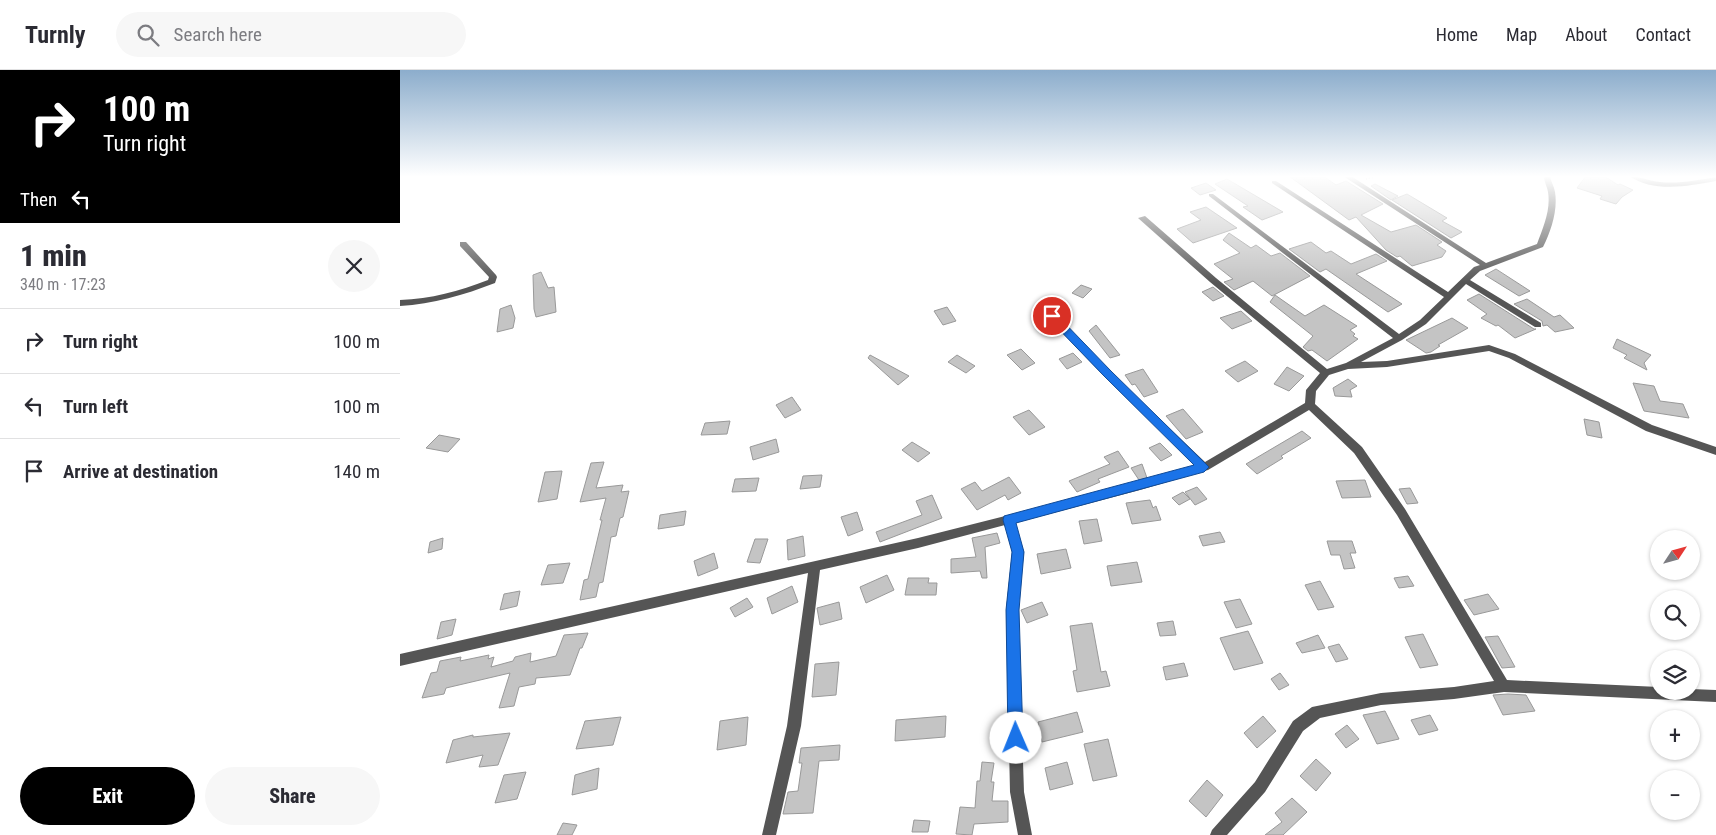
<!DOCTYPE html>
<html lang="en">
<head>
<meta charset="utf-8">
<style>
	body { margin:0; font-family:"Roboto Condensed",sans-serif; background:#f7f7f7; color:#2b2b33; height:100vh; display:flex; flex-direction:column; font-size:19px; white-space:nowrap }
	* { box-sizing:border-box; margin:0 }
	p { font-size:16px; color:#7c7c81 }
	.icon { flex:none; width:28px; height:28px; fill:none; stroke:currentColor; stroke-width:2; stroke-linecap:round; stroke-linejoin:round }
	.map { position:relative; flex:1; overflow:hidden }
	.side { display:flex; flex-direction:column; background:#fff; width:400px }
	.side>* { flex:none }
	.top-card { background:#000; color:#fff; overflow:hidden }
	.needle { width:32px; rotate:54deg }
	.tools { position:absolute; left:1250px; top:460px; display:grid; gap:10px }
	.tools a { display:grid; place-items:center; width:50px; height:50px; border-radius:50%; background:#fff; box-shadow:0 1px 4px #0004; font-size:25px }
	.pin { position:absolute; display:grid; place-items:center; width:42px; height:42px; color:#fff; margin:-21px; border:2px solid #fff; border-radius:50%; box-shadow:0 1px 5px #0007 }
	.me { position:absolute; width:55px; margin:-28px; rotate:359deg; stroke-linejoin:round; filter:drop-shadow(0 0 4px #0008) }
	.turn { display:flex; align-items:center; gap:18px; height:105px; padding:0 20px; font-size:22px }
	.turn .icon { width:65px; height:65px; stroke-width:2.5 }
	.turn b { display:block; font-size:35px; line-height:42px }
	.then { display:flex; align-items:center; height:48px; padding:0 20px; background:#0003; gap:10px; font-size:19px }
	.round { display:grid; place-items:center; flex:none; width:52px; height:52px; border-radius:26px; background:#f7f7f7 }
	.overview { display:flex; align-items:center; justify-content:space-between; height:85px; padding:0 20px }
	h1 { font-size:30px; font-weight:800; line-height:38px }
	.cta { display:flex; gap:10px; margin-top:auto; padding:10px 20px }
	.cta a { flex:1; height:58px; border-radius:30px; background:#000; color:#fff; font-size:20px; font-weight:800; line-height:58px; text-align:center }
	.cta a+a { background:#f7f7f7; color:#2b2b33 }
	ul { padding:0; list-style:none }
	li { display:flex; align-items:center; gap:15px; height:65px; padding:0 20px; border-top:1px solid #e1e1e2 }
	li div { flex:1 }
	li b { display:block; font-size:19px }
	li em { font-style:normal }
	header { display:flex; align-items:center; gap:30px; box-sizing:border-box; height:70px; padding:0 25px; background:#fff; border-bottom:1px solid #e1e1e2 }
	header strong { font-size:24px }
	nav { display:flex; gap:28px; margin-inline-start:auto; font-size:18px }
	.search { width:350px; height:45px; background:#f7f7f7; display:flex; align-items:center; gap:12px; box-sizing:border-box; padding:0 18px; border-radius:28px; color:#7c7c81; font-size:19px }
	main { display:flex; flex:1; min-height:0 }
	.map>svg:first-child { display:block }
	.building { fill:#c4c4c4; stroke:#999 }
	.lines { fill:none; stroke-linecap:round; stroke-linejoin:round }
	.path { stroke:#777; stroke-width:2; stroke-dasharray:1 2; stroke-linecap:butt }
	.minor { fill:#555; fill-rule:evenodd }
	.route { fill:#1a73e8; stroke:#114b97 }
</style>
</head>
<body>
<header>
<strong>Turnly</strong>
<div class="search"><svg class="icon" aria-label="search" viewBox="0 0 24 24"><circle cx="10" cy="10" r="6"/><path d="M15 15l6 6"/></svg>Search here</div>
<nav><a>Home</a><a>Map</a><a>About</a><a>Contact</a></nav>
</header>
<main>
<section class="side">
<div class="top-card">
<div class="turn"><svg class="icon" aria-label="right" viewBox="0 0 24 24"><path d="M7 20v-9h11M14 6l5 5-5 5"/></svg><div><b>100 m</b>Turn right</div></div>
<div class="then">Then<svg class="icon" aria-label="left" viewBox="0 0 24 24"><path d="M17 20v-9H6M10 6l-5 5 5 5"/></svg></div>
</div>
<div class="overview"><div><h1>1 min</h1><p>340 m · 17:23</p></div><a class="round"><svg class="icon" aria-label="close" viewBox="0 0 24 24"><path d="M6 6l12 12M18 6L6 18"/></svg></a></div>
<ul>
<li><svg class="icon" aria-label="right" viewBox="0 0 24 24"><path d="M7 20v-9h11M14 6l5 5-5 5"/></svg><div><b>Turn right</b></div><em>100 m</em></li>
<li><svg class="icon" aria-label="left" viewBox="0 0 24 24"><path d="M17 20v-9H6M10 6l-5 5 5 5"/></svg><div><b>Turn left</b></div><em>100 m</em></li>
<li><svg class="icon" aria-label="arrive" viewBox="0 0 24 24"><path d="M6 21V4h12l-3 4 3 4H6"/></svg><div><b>Arrive at destination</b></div><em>140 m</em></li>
</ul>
<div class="cta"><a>Exit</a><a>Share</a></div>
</section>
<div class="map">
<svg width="1316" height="765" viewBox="0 0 1316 765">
	<rect width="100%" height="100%" fill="#fff"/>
	<g class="building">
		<path d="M889 106H923L936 115 946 111 983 134 961 145 991 162 1016 155 1042 172 1037 175 1046 181 1042 187 1012 196 1000 186 997 187 986 180 956 147 949 150Z"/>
		<path d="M1186 106H1204L1218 115 1220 114 1233 120 1222 127 1216 134 1200 129 1202 126 1177 118Z"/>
		<path d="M827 109 883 142 862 150 843 137 848 136 815 114Z"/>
		<path d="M806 113 816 120 800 125 791 118Z"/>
		<path d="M975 114 998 126 991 130 971 116Z"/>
		<path d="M1007 124 1047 148 1042 151 1062 162 1051 168 992 130Z"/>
		<path d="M806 137 837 158 793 173 777 159 801 150 790 142Z"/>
		<path d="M829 163 851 178 856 175 871 186 880 183 910 206 872 226 853 211 834 220 824 212 833 209 814 194 840 183 823 170Z"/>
		<path d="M911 172 926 183 931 181 951 194 976 184 987 191 956 204 1002 234 988 242 926 199 920 202 889 179Z"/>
		<path d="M1096 199 1130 221 1119 226 1085 205Z"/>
		<path d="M141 202 148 218 154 217 156 242 136 247 134 239 133 205Z"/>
		<path d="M681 215 692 219 683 228 672 223Z"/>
		<path d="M813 217 824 226 813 231 802 222Z"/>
		<path d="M1079 224 1134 259H1136L1115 268 1098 255 1096 256 1081 248 1087 244 1067 230Z"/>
		<path d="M875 225 905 246 924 235 957 256 950 260 955 264 953 266 958 269 927 291 912 280 908 281 903 277 913 266 870 232Z"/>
		<path d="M1127 229 1154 247 1160 245 1174 258 1155 262 1147 255 1143 256 1142 251 1114 234Z"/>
		<path d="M111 235 115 248 113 258 97 262 100 239Z"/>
		<path d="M547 237 556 251 543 255 534 241Z"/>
		<path d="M841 241 852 251 832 259 820 248Z"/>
		<path d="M1052 248 1068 258 1038 275 1040 276 1031 282 1026 283 1006 270Z"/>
		<path d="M696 255 720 285 710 288 689 261Z"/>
		<path d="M1217 269 1251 285 1244 293 1247 300 1224 288 1227 285 1213 278Z"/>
		<path d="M621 279 635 293 622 300 607 285Z"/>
		<path d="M673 283 682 292 667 299 659 289Z"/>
		<path d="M470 285 509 306 498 315 468 288Z"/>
		<path d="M557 285 575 296 566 303 548 292Z"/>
		<path d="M845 291 858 301 838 312 825 301Z"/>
		<path d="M887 297 904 306 889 321 874 314Z"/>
		<path d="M743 299 758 322 744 327 735 314 732 315 725 305Z"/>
		<path d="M948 309 957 316 950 320 952 327 935 326 933 318Z"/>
		<path d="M1233 313 1254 316 1260 331 1283 334 1289 348 1244 341Z"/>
		<path d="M392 327 401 340 385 348 376 335Z"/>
		<path d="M783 339 803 362 786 369 766 346Z"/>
		<path d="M629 340 645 357 629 365 613 347Z"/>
		<path d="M1184 349 1199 352 1202 368 1187 365Z"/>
		<path d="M330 351 327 364 301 365 305 353Z"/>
		<path d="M902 361 911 368 881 386 883 388 857 404 846 394Z"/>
		<path d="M39 365 60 369 48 382 26 378Z"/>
		<path d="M376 369 379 382 353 390 350 377Z"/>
		<path d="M512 372 530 383 518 392 502 380Z"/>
		<path d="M760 373 772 385 761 391 749 378Z"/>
		<path d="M718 381 729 397 698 409 700 412 677 422 669 411 710 394 704 387Z"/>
		<path d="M204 392 196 418 223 415 221 422 229 421 223 447 220 448 216 466 211 467 203 512 199 513 196 527 180 530 184 510 188 509 202 450H200L206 428 180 432 191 393Z"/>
		<path d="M742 394 747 408 739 410 731 398Z"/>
		<path d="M162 401 157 429 138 432 145 402Z"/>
		<path d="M422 405 420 417 400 419 403 406Z"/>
		<path d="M609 407 621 423 608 430 605 425 577 440 561 419 575 412 582 421Z"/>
		<path d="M359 408 356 421 332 422 335 409Z"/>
		<path d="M965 410 971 427 942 428 936 411Z"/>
		<path d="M797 417 807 429 795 435 785 422Z"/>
		<path d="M1010 418 1018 433 1007 434 999 419Z"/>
		<path d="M783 422 790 429 779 435 772 428Z"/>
		<path d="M532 425 542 448 480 472 476 462 522 445 516 431Z"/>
		<path d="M750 430 753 438 756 436 761 450 732 454 726 433Z"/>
		<path d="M286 441 284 455 258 459 260 445Z"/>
		<path d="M457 442 463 460 448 466 441 447Z"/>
		<path d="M697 449 702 471 684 474 679 451Z"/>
		<path d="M820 462 825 472 803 476 799 466Z"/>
		<path d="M597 463 600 473 585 477 587 508H582L580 501 551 503V489L576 487 572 468Z"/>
		<path d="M403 466 405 486 388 490 387 470Z"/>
		<path d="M43 468 42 479 28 483 30 472Z"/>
		<path d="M355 469H368L360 493 347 492Z"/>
		<path d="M927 471H952L956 483H950L955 498 944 499 940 485H931Z"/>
		<path d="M666 479 671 498 641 504 637 484Z"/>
		<path d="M314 483 318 498 298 506 294 491Z"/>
		<path d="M737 492 742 512 711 516 707 496Z"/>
		<path d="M170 493 163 513 141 515 148 495Z"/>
		<path d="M487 505 494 520 466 533 460 517Z"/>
		<path d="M1008 506 1014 516 999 518 994 508Z"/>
		<path d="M508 508H529L528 513H537L536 525H505Z"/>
		<path d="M920 511 934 537 918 540 905 515Z"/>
		<path d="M392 516 398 532 372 544 367 528Z"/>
		<path d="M120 521 117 536 100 540 104 524Z"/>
		<path d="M1088 524 1099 539 1074 545 1064 530Z"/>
		<path d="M347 528 353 537 335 547 330 538Z"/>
		<path d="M840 529 852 554 836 558 824 532Z"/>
		<path d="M439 532 442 549 420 555 417 538Z"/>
		<path d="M642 532 648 545 627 553 621 540Z"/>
		<path d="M56 549 52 565 37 569 41 552Z"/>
		<path d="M773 551 776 565 760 566 757 553Z"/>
		<path d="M692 553 701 602 706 601 710 616 677 622 673 601 677 600 670 556Z"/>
		<path d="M848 561 863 593 834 600 820 568Z"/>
		<path d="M188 563 182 578H180L170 605 136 608 135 614 119 617 114 636 99 638 110 603 46 618 44 624 22 628 31 603 37 602 40 591 61 587 60 591 89 585 88 589 94 587 91 597 113 591 115 587 131 583 130 592 156 586 164 565Z"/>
		<path d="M1023 564 1038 595 1020 598 1005 567Z"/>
		<path d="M918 565 925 578 902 583 896 573Z"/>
		<path d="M1098 566 1115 597 1102 598 1085 567Z"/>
		<path d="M939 574 948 589 936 592 928 577Z"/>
		<path d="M439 592 436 625 412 627 415 594Z"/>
		<path d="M784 593 788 606 766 610 763 597Z"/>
		<path d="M880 603 889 615 879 620 871 609Z"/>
		<path d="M1108 624 1126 625 1135 641 1103 645 1093 625Z"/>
		<path d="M985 641 999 669 977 674 963 645Z"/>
		<path d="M677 642 683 662 642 672 638 652Z"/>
		<path d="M1030 645 1038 660 1019 665 1011 650Z"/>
		<path d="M546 646 545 667 495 671 496 650Z"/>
		<path d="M863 646 876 661 857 678 844 663Z"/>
		<path d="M221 647 213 675 176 679 185 651Z"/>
		<path d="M348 647 346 675 317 680 320 651Z"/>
		<path d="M947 655 959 669 946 678 935 664Z"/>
		<path d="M110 663 98 695 79 697 83 685 46 693 53 670 73 665V667Z"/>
		<path d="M708 669 717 706 693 711 684 674Z"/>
		<path d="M440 675 439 690 419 691 413 743 383 744 388 722 398 721 402 693H399L401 678Z"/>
		<path d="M916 689 931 703 916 721 900 706Z"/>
		<path d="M582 692 594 693 591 712H594L592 731H608V752L574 754 572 765 556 764 560 737 575 738 577 711H580Z"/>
		<path d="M667 692 673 714 650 720 645 698Z"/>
		<path d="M199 698 197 719 172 725 175 705Z"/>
		<path d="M126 702 117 729 95 733 104 705Z"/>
		<path d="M807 710 823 725 806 747 789 731Z"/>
		<path d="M892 728 907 742 883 765H865L882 752 875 743Z"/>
		<path d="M514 750 530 751 528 762H512Z"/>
		<path d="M163 753 177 755 172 765H157Z"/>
	</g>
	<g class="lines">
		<path class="path" d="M966 109 976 106"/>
		<g class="minor">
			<path d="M943 106H951L1086 193 1137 174C1143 158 1151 140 1148 122 1147 116 1144 112 1144 106H1150C1151 112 1154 116 1155 122 1158 140 1151 161 1143 177L1080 201 1070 210 1141 253V257H1135L1066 214 1026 254 1002 270 961 292 987 291 1089 275 1115 284 1252 355 1316 377V385L1246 361 1109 288 1089 281 987 297 948 299 929 305 916 321 915 334 962 377 1005 439 1107 610 1259 617V621H1291V619L1316 620V632L1104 622 1054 629 981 635 920 648 903 661 865 722 827 765H810L812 760 855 712 893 651 912 637 981 623 1054 617 1094 611 997 445 954 383 909 340 808 400 740 420 615 453 624 482 618 540 624 722 632 765H618L610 722 606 540 612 482 605 455 518 478 420 500 401 656 376 765H362L387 656 408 503 0 596V584L518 468 740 412 796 395 704 306 649 248V244H655L710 302 805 392 905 333 906 320 920 303 810 212 738 148 745 146 816 208 927 299 946 293 993 268 809 126V124H813L999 264 1020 250 1044 227 872 113V111H876L1048 222 1074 197 1080 195Z"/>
			<path d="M1229 106C1240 106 1249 111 1260 112 1279 114 1298 110 1316 107V111C1288 116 1254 123 1229 106Z"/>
			<path d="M60 172H66L96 205 97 207 95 213C64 225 33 234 0 236V230C31 229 59 221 88 210L89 207 60 176Z"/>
		</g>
	</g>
	<linearGradient id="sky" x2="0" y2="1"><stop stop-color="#8cadcc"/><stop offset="0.5" stop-color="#fff"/><stop offset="1" stop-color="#fff" stop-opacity="0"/></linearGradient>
	<rect width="1316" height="213" fill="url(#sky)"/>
	<path class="route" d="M652 242 655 243 711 301 809 397 804 402 616 453 624 482 619 540 623 668 621 673 616 675 610 673 608 668 606 540 612 482 603 450 604 446 794 395 704 306 648 248 647 246Z"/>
</svg>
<div class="tools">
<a><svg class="needle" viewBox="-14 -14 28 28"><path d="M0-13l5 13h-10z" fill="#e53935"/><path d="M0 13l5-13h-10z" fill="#7c7c81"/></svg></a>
<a><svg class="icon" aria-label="search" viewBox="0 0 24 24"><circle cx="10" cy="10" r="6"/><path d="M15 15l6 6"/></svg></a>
<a><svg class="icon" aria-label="layers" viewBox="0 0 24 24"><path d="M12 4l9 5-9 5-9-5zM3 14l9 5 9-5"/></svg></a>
<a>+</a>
<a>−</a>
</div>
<div class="pin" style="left:652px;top:246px;background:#d93025"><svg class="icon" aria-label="arrive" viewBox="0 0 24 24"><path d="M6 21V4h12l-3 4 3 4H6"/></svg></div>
<svg class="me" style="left:616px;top:668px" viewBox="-20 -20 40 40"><circle r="19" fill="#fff"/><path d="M0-13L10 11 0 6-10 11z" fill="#1a73e8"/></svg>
</div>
</main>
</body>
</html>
